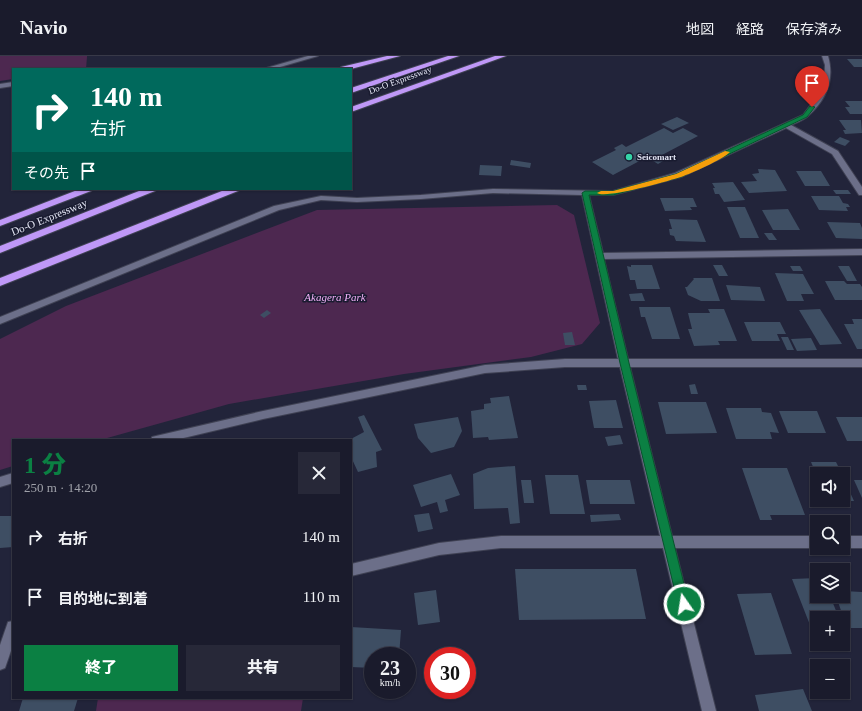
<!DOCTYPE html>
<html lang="ja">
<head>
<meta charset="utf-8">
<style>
	body { margin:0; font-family:"Times New Roman","Noto Sans JP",serif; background:#272838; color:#f1f3f6; height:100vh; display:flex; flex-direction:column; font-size:15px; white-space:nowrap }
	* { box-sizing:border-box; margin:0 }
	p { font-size:13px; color:#9fa1a9 }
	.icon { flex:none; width:22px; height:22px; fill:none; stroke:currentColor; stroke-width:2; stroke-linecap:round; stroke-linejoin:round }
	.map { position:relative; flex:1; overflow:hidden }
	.side { position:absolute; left:12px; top:383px; width:340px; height:260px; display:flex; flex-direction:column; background:#1a1b2c; border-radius:0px; box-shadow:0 1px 3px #0004,0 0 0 1px #383948 }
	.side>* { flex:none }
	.guide { position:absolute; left:12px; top:12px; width:340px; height:122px; border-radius:0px; box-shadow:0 1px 3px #0004,0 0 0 1px #383948; background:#00695c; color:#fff; overflow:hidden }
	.tools { position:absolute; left:810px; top:411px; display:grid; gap:8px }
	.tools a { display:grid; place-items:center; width:40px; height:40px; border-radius:0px; background:#1a1b2c; box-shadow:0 1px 3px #0004,0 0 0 1px #383948; font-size:20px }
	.speed { position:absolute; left:364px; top:591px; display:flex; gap:8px; font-size:20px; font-weight:700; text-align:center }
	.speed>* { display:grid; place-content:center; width:52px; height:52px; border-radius:50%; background:#1a1b2c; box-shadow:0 1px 3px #0004,0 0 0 1px #383948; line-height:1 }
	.speed small { font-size:10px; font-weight:400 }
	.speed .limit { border:6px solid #d22; background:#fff; color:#111 }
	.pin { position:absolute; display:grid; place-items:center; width:34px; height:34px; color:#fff; margin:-41px -17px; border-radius:50% 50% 50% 0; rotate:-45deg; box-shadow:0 0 4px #0007 }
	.pin .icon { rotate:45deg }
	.me { position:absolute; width:44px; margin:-22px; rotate:347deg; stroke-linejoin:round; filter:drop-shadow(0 0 3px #0008) }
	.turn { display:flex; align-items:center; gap:14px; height:84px; padding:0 12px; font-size:18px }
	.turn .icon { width:52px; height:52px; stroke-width:2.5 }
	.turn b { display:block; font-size:28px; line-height:34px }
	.then { display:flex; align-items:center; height:38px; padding:0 12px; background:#0003; gap:8px; font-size:15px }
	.round { display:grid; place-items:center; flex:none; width:42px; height:42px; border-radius:0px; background:#272838 }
	.headline { display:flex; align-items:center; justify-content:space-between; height:68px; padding:0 12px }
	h1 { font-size:24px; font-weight:800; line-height:30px; color:#0b8043 }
	.primary-button { display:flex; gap:8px; margin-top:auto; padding:8px 12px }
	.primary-button a { flex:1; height:46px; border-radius:0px; background:#0b8043; color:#fff; font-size:16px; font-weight:800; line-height:46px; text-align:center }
	.primary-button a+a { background:#272838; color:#f1f3f6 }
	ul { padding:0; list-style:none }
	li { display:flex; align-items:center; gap:12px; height:60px; padding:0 12px }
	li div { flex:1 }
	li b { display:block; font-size:15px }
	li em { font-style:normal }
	header { display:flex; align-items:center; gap:24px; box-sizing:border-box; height:56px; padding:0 20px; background:#1a1b2c; border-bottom:1px solid #383948 }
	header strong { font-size:19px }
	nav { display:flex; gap:22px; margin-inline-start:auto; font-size:14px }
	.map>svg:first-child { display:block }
	.green { fill:#4d2850 }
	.building { fill:#3e4e63 }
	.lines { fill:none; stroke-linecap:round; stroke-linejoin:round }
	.minor-casing { stroke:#3f4153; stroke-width:2 }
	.highway-casing { stroke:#3f4153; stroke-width:2 }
	.minor { fill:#6c6f89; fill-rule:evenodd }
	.highway { fill:#bf98f7; fill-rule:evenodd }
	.route { fill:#0b8043; stroke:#07532c }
	.slow { fill:#f59e0b }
	.poi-dot { fill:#35d4a7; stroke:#191b30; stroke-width:1.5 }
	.labels { text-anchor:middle; stroke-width:3; stroke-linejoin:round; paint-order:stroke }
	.far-street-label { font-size:9px; fill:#e2e4f3; stroke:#191b30 }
	.far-poi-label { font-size:9px; font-weight:bold; fill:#e2e4f3; stroke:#191b30; text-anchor:start }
	.street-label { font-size:11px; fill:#e2e4f3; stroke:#191b30 }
	.park-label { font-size:11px; font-style:italic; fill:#f3b0f8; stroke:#191b30 }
</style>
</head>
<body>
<header>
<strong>Navio</strong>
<nav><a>地図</a><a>経路</a><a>保存済み</a></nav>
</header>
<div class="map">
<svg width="862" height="655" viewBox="0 0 862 655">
	<rect width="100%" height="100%" fill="#22243a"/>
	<g class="green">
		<path d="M0 0H87V1L86 13H13V23L0 25Z"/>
		<path d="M557 149 574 159 600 267 582 288 531 301 404 318 229 348 100 384H13V410L0 414V283L66 250 317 154Z"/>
		<path d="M98 642H303L301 655H96Z"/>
	</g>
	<g class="building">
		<path d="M847 3H862V11H854Z"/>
		<path d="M845 45H862V58H850L845 51H850Z"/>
		<path d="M677 61 689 67 673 74 661 68Z"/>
		<path d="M839 64H861L862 77 845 78 843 74H846Z"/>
		<path d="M664 72 673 77 683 72 698 80 662 99 668 102 658 108 647 101 613 119 592 106 616 94 614 92 622 88 626 91Z"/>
		<path d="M840 81 850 85 845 90 834 86Z"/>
		<path d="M511 104 531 107 530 112 510 109Z"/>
		<path d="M480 109 502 110 501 120 479 119Z"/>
		<path d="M758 113 775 114 787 135 749 137 741 126 757 125 752 118 759 117Z"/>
		<path d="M796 115H821L830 130H805Z"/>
		<path d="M733 126 745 144 724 146 719 138H715L713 132H715L712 127Z"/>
		<path d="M833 134H848L851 138H836Z"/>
		<path d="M811 140H839L843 147 848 148 850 151H846L848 155 819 154Z"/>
		<path d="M660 142H693L697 151H690L692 154 665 155Z"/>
		<path d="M727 151H745L759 182H740Z"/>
		<path d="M788 153 800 174H773L762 154Z"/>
		<path d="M669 163 697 164 706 186 676 185 674 180 670 179 669 173H672Z"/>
		<path d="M827 166 860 167 862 172V183L836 182Z"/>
		<path d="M764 177H772L777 184H769Z"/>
		<path d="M631 209H652L660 233H637L635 224H630L627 210 631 211Z"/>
		<path d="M713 209H722L728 220H719Z"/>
		<path d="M790 210H800L803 215H793Z"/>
		<path d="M838 210H849L857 225H847Z"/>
		<path d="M775 217 803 218 814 238H801L804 245H787Z"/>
		<path d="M693 222H712L720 245H701L688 239 685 231H687L694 223Z"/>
		<path d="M825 225H844L847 228H860L862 231V244H835Z"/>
		<path d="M726 229 760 231 765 245 731 244Z"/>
		<path d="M642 237 645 245H631L629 238Z"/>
		<path d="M639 251H670L680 283H652L645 261H641Z"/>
		<path d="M708 253H724L737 285H718L720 289 694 290 688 273H692L688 257H710Z"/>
		<path d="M820 253 842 288 820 289 799 254Z"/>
		<path d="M267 254 271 257 264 262 260 259Z"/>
		<path d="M852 263H862V293H857L844 268H854Z"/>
		<path d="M744 266H780L786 278H777L780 285H752Z"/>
		<path d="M572 276 575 289H565L563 277Z"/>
		<path d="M781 281H788L794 294H787Z"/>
		<path d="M811 282 817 294 797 295 791 283Z"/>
		<path d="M695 328 698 338H691L689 329Z"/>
		<path d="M577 329H586L587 334H578Z"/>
		<path d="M509 340 518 382 489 384 488 381 473 382 471 355 484 353V348L491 347 490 342Z"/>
		<path d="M616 344 623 372H594L589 345Z"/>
		<path d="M658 346H706L717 377 666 378Z"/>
		<path d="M726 352H761L762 356 771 357 779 377 770 376 772 383H736Z"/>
		<path d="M779 355H817L826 377H788Z"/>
		<path d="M364 359 382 394 376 396 377 411 358 416 351 401V384H349L364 376 358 361Z"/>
		<path d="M458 361 462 375 454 391 431 397 418 382 414 368Z"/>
		<path d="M836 361H862V385H847Z"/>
		<path d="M620 379 623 388 608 390 605 381Z"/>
		<path d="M811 406H836L842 418H816Z"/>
		<path d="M515 410 520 467 510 468 508 452 474 453 473 418 488 412Z"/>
		<path d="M742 412H787L805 459H770L772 464H760Z"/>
		<path d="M451 418 460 439 445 444 448 455 440 457 437 446 421 451 413 429Z"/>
		<path d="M545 419H578L585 458H550Z"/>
		<path d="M843 421 854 445H843Z"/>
		<path d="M521 424H531L534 447H524Z"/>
		<path d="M586 424H630L635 448H590Z"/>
		<path d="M854 424H862V442Z"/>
		<path d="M429 457 433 473 418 476 414 459Z"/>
		<path d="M619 458 621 464 591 466 590 459Z"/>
		<path d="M0 460H13V491L0 492Z"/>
		<path d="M515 513H636L646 563 519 564Z"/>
		<path d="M817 522V540H830L839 562H817V587L792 523Z"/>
		<path d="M436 534 440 566 418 569 414 537Z"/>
		<path d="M843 535 862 536V572H847L836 540H843Z"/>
		<path d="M771 537 792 598 755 599 737 538Z"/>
		<path d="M351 571 401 574 399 600H373V612L351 611Z"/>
		<path d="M803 633 812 655H759L755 639Z"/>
		<path d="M23 642H78L74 655H19Z"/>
	</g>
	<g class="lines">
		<g class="minor-casing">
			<g id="minor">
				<path d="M308 0H318L273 13H263Z"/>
				<path d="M822 0H828C835 24 826 44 808 60 804 64 796 67 791 69L838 95 862 131V139H859L832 98 786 72 681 121 613 139H589L603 197 862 193V199L604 203 628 303H862V311H630L672 480H817V492H675L716 655H702L663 492H501L439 499 351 520V508L439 487 501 480H660L620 311H565L485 317 263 363 175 384H151L152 381 156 380 263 355 485 309 565 303H618L582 139 493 137 421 143 357 146 321 144 279 154 0 268V261L274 150 321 140 357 142 421 139 493 133 613 135 675 117 803 59 818 39 824 25 825 9Z"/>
				<path d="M13 26V30L0 32V28Z"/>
				<path d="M13 417V427L0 431V421Z"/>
				<rect x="843" y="480" width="19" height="12"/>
				<path d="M13 565V589L5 612 0 614V589L8 566Z"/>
			</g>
		</g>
		<g class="highway-casing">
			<g id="highway">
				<path d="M387 0H400L351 13H340L341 11Z"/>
				<path d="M448 0H459L351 37V32Z"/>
				<path d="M495 0H506L351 56V51Z"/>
				<path d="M80 133H93L91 135 0 170V164Z"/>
				<path d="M144 133H157L155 135 0 197V190Z"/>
				<path d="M227 133H240L238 135 0 230V222Z"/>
			</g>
		</g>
		<use href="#minor" class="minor"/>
		<use href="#highway" class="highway"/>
	</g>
	<path class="route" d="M810 50 815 51 807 61 681 121 613 139H589L629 307 689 548 688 552 684 553 680 552 678 548 620 307 582 137 585 135H613L676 118 803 59Z"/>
	<path class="slow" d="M725 95 730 96C722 104 692 117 681 121 668 125 606 143 597 137L601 135H613L676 118Z"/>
	<circle class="poi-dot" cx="629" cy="101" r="4"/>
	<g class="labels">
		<g class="far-street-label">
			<text transform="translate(400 24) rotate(-20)" y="3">Do-O Expressway</text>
		</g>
		<g class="far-poi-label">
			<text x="637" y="104">Seicomart</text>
		</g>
		<g class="street-label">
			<text transform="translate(49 161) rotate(-22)" y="4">Do-O Expressway</text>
		</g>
		<g class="park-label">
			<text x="335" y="245">Akagera Park</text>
		</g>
	</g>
</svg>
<div class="tools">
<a><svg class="icon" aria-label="sound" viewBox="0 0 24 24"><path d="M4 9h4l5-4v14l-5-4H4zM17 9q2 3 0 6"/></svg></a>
<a><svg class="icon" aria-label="search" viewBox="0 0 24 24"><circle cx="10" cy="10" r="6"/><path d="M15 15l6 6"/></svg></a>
<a><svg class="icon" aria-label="layers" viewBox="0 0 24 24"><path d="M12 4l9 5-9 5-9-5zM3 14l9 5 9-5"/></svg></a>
<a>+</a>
<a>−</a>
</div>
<div class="speed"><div>23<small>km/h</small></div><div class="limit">30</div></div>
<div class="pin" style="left:812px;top:51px;background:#d93025"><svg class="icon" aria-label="arrive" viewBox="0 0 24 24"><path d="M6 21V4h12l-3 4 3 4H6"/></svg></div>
<svg class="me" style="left:684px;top:548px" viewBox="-20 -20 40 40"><circle r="17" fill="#0b8043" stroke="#fff" stroke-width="3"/><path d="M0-11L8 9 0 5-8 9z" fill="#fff"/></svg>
<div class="guide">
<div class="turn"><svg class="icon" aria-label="right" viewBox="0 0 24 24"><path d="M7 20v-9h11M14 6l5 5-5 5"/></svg><div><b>140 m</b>右折</div></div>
<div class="then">その先<svg class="icon" aria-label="arrive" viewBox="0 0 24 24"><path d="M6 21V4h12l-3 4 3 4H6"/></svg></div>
</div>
<section class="side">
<div class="headline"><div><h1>1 分</h1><p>250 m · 14:20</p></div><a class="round"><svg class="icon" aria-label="close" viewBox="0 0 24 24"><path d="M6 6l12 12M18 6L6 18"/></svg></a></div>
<ul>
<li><svg class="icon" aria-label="right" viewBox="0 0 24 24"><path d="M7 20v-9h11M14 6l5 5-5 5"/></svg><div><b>右折</b></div><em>140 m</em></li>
<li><svg class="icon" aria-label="arrive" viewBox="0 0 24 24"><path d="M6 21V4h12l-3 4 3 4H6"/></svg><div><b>目的地に到着</b></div><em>110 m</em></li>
</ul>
<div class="primary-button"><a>終了</a><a>共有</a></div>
</section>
</div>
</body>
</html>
